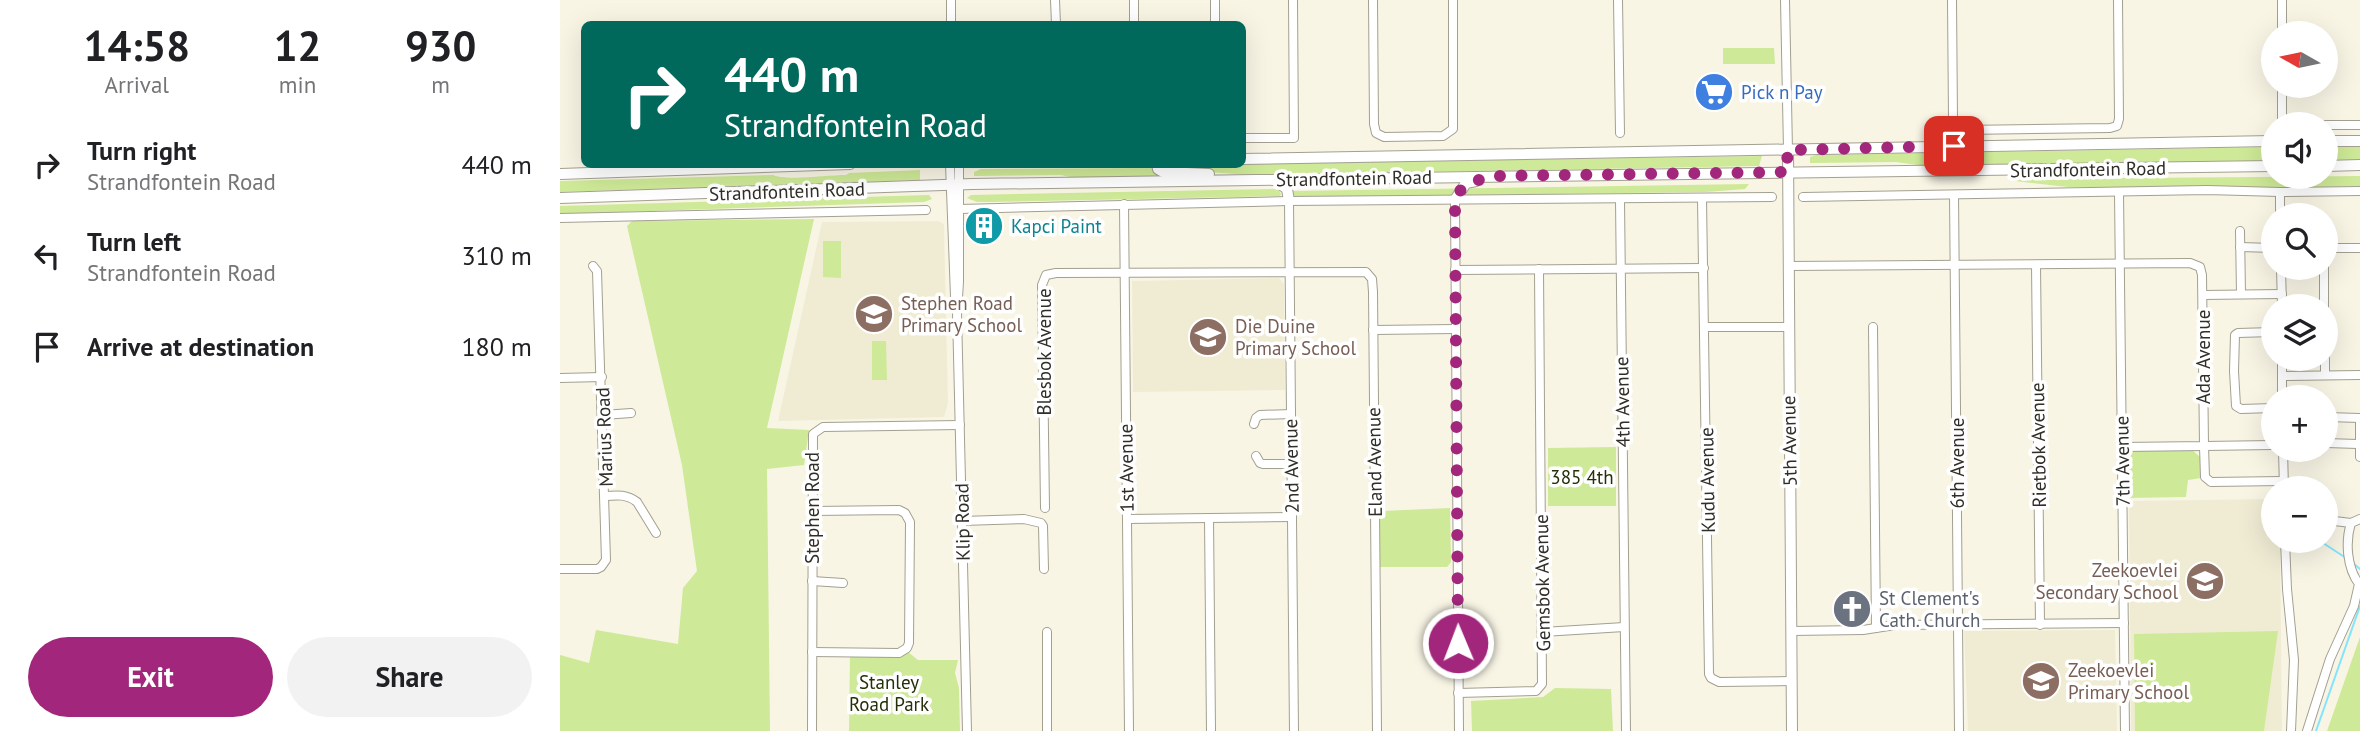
<!DOCTYPE html>
<html lang="en">
<head>
<meta charset="utf-8">
<style>
	body { margin:0; font-family:"PT Sans",sans-serif; background:#f2f2f2; color:#202124; height:100vh; display:flex; flex-direction:column; font-size:26px; white-space:nowrap }
	* { box-sizing:border-box; margin:0 }
	p { font-size:23px; color:#757577 }
	.icon { flex:none; width:38px; height:38px; fill:none; stroke:currentColor; stroke-width:2; stroke-linecap:round; stroke-linejoin:round }
	.map { position:relative; flex:1; overflow:hidden }
	.side { display:flex; flex-direction:column; background:#fff; width:560px }
	.side>* { flex:none }
	.hud { position:absolute; left:21px; top:21px; width:665px; height:147px; border-radius:10px; box-shadow:0 7px 28px #0002; background:#00695c; color:#fff; overflow:hidden }
	.needle { width:46px; rotate:279deg }
	.buttons { position:absolute; left:1701px; top:21px; display:grid; gap:14px }
	.buttons a { display:grid; place-items:center; width:77px; height:77px; border-radius:50%; background:#fff; box-shadow:0 7px 28px #0002; font-size:35px }
	.pin { position:absolute; display:grid; place-items:center; width:60px; height:60px; color:#fff; margin:-30px; border-radius:14px; box-shadow:0 4px 10px #0006 }
	.me { position:absolute; width:77px; margin:-38px; rotate:359deg; stroke-linejoin:round; filter:drop-shadow(0 0 5px #0008) }
	.turn { display:flex; align-items:center; gap:24px; height:147px; padding:0 28px; font-size:32px }
	.turn .icon { width:91px; height:91px; stroke-width:2.5 }
	.turn b { display:block; font-size:49px; line-height:60px }
	.eta { display:flex; justify-content:space-evenly; align-items:center; height:119px; text-align:center }
	.eta b { font-size:42px; font-weight:700; line-height:49px }
	.button { display:flex; gap:14px; margin-top:auto; padding:14px 28px }
	.button a { flex:1; height:80px; border-radius:42px; background:#a2277c; color:#fff; font-size:28px; font-weight:700; line-height:80px; text-align:center }
	.button a+a { background:#f2f2f2; color:#202124 }
	ul { padding:0; list-style:none }
	li { display:flex; align-items:center; gap:21px; height:91px; padding:0 28px }
	li div { flex:1 }
	li b { display:block; font-size:26px }
	li em { font-style:normal }
	main { display:flex; flex:1; min-height:0 }
	.map>svg:first-child { display:block }
	.built { fill:#f0ecd4 }
	.green { fill:#cee997 }
	.lines { fill:none; stroke-linecap:round; stroke-linejoin:round }
	.stream { stroke:#83e4fd; stroke-width:2 }
	.minor-casing { stroke:#a3a091; stroke-width:10 }
	.major-casing { stroke:#a3a091; stroke-width:12 }
	.minor { stroke:#fff; stroke-width:8 }
	.major { stroke:#fff; stroke-width:10 }
	.route { stroke:#a2277c; stroke-width:12; stroke-dasharray:0 21.6 }
	.labels { text-anchor:middle; stroke-width:7; stroke-linejoin:round; paint-order:stroke }
	.shop-label { font-size:19px; fill:#366cbe; stroke:#fff; text-anchor:start }
	.street-label { font-size:19px; fill:#2f2e28; stroke:#fff }
	.culture-label { font-size:19px; fill:#0d838f; stroke:#fff; text-anchor:start }
	.education-label { font-size:19px; fill:#785e54; stroke:#fff; text-anchor:start }
	.park-label { font-size:19px; fill:#253009; stroke:#fff }
	.worship-label { font-size:19px; fill:#5b616d; stroke:#fff; text-anchor:start }
</style>
</head>
<body>
<main>
<section class="side">
<div class="eta">
<div><b>14:58</b><p>Arrival</p></div>
<div><b>12</b><p>min</p></div>
<div><b>930</b><p>m</p></div>
</div>
<ul>
<li><svg class="icon" aria-label="right" viewBox="0 0 24 24"><path d="M7 20v-9h11M14 6l5 5-5 5"/></svg><div><b>Turn right</b><p>Strandfontein Road</p></div><em>440 m</em></li>
<li><svg class="icon" aria-label="left" viewBox="0 0 24 24"><path d="M17 20v-9H6M10 6l-5 5 5 5"/></svg><div><b>Turn left</b><p>Strandfontein Road</p></div><em>310 m</em></li>
<li><svg class="icon" aria-label="arrive" viewBox="0 0 24 24"><path d="M6 21V4h12l-3 4 3 4H6"/></svg><div><b>Arrive at destination</b></div><em>180 m</em></li>
</ul>
<div class="button"><a>Exit</a><a>Share</a></div>
</section>
<div class="map">
<svg width="1800" height="731" viewBox="0 0 1800 731">
	<rect width="100%" height="100%" fill="#f8f5e5"/>
	<g class="built">
		<path d="M378 221 384 224 388 403 384 417 218 421 262 222Z"/>
		<path d="M719 278 724 284 725 390 573 392 572 281Z"/>
		<path d="M1713 499V541H1720L1722 731H1571L1569 501Z"/>
		<path d="M1555 630 1557 731H1408L1404 631Z"/>
	</g>
	<g class="green">
		<path d="M1163 48H1214L1215 64H1163Z"/>
		<path d="M1766 146H1800V160L1766 161Z"/>
		<path d="M1713 147V161L1365 166 1336 162 1250 163V157L1256 155Z"/>
		<path d="M1202 156 1199 166 689 175 608 169 604 165Z"/>
		<path d="M592 168 594 173 606 178H514L501 175 414 176V172L421 169Z"/>
		<path d="M360 170V180L0 192V181L213 175C226 181 268 175 286 175L289 173Z"/>
		<path d="M1800 176V186L1761 187H1508L1455 181V179Z"/>
		<path d="M1189 184 1185 189 1146 192 735 197 732 191Z"/>
		<path d="M714 189 719 190 721 194 720 196 431 202H417L407 198 411 195Z"/>
		<path d="M369 195 372 199 364 202 0 214V206Z"/>
		<path d="M254 219 207 428 249 430 244 465 207 469 210 731H0V655L29 663 36 630 118 644 123 588 137 571 122 465 67 226 72 221Z"/>
		<path d="M263 241H281V278L263 277Z"/>
		<path d="M312 341H326L327 380H312Z"/>
		<path d="M1056 447V506H988V448Z"/>
		<path d="M1573 450H1632L1640 457 1641 478 1628 480 1626 497 1567 498V459Z"/>
		<path d="M890 508 891 562 887 567H819L818 516 822 511Z"/>
		<path d="M1718 631 1704 731H1575L1574 634Z"/>
		<path d="M1800 637V731H1767Z"/>
		<path d="M348 652 358 660H398L395 673 399 688 400 731H289L290 655Z"/>
		<path d="M995 688 1051 689 1053 731H912L911 701 983 697Z"/>
	</g>
	<g class="lines">
		<g class="stream">
			<path d="M1760 541 1786 558"/>
			<path d="M1793 563 1800 569"/>
			<path d="M1756 731 1800 606"/>
		</g>
		<g class="minor-casing">
			<g id="minor">
				<path d="M391 0V24"/>
				<path d="M495 0 496 24"/>
				<path d="M574 0V24"/>
				<path d="M655 0V24"/>
				<path d="M813 0 814 124 816 133 824 137 883 136 893 129V0"/>
				<path d="M1058 0 1060 133"/>
				<path d="M1225 0 1228 150"/>
				<path d="M1392 0 1393 119 1396 127 1403 130 1550 128 1557 126 1559 119 1558 0"/>
				<path d="M1722 0V33"/>
				<path d="M1722 86V120L1725 124"/>
				<path d="M1766 125H1800"/>
				<path d="M682 138H734L733 0"/>
				<path d="M390 164 395 296"/>
				<path d="M399 164V282L397 313 407 731"/>
				<path d="M1559 192 1565 731"/>
				<path d="M1720 192V215"/>
				<path d="M1394 195 1399 731"/>
				<path d="M1243 197 1647 190 1720 192 1800 191"/>
				<path d="M1142 199 1149 674 1151 678 1159 682 1232 681"/>
				<path d="M895 200 899 731"/>
				<path d="M1060 200 1066 731"/>
				<path d="M729 201 734 731"/>
				<path d="M564 204 569 731"/>
				<path d="M399 209 729 201 1212 197"/>
				<path d="M0 218 366 210"/>
				<path d="M1680 231 1681 294"/>
				<path d="M1680 247 1713 248"/>
				<path d="M1766 248H1800"/>
				<path d="M1476 265 1480 625"/>
				<path d="M1228 266 1630 263 1640 267 1642 275 1644 446 1562 447"/>
				<path d="M1721 268 1722 306"/>
				<path d="M1764 268V306"/>
				<path d="M895 270 1144 268"/>
				<path d="M1643 295 1722 294"/>
				<path d="M1145 327H1228"/>
				<path d="M1313 327 1316 628"/>
				<path d="M813 330 895 329"/>
				<path d="M1713 332 1678 333 1675 335 1674 371 1676 406 1681 409 1713 408"/>
				<path d="M1722 359V397"/>
				<path d="M1765 359V375"/>
				<path d="M1722 376 1800 375"/>
				<path d="M0 378 42 377"/>
				<path d="M43 415 71 413"/>
				<path d="M1766 417 1800 418"/>
				<path d="M1800 418V457"/>
				<path d="M694 424 696 418 700 415 731 414"/>
				<path d="M1766 443 1798 444"/>
				<path d="M1713 445 1644 446 1645 477 1651 482 1723 481"/>
				<path d="M1723 450 1724 488"/>
				<path d="M696 456 700 463 703 464H732"/>
				<path d="M45 496C57 495 67 494 77 502L96 533"/>
				<path d="M485 508 482 285 486 275 496 273 806 272 812 279 813 292 817 731"/>
				<path d="M252 511 339 510 345 513 350 522 349 643 347 648 339 653 252 652"/>
				<path d="M649 518 651 731"/>
				<path d="M567 519 732 517"/>
				<path d="M1766 520 1791 523"/>
				<path d="M402 521 464 519 481 523 483 526 484 569"/>
				<path d="M1725 541 1727 589 1734 660 1731 731"/>
				<path d="M0 569H37L41 567 46 560 37 271 33 266"/>
				<path d="M252 581 283 583"/>
				<path d="M1231 631 1303 630 1335 625 1564 623"/>
				<path d="M487 632V731"/>
				<path d="M983 632 1064 627"/>
				<path d="M898 693 976 691 982 684 979 269"/>
				<path d="M252 731 253 434 263 427 400 425"/>
				<path d="M1747 731 1770 659 1794 606 1799 584C1787 568 1785 542 1791 523L1800 519"/>
			</g>
		</g>
		<g class="major-casing">
			<g id="major">
				<path d="M1766 141H1800"/>
				<path d="M1228 150 1232 731"/>
				<path d="M682 159 1713 141"/>
				<path d="M597 164 598 169 603 172 649 174"/>
				<path d="M1766 166 1800 165"/>
				<path d="M0 174 290 164"/>
				<path d="M715 180 727 189 729 201"/>
				<path d="M0 198 412 184 1713 166"/>
				<path d="M895 200 906 183 916 181"/>
			</g>
		</g>
		<use href="#minor" class="minor"/>
		<use href="#major" class="major"/>
	</g>
	<g class="lines">
		<path class="route" d="M898 643 895 209C896 183 912 182 933 176L1228 172 1227 150 1394 146"/>
	</g>
	<defs>
		<g id="supermarket-disc" transform="scale(2.0125)"><circle r="9.5" fill="#3f7fe0" stroke="#fff"/><path d="M-6-5.5h2.5l.6 2H6L4.5 2H-2.5L-4.4-4H-6ZM-1.5 3.2a1.3 1.3 0 1 0 .1 0ZM3 3.2a1.3 1.3 0 1 0 .1 0Z" fill="#fff"/></g>
		<g id="building-disc" transform="scale(2.0125)"><circle r="9.5" fill="#0f9aa8" stroke="#fff"/><path d="M-4-6H4V6H1V3H-1V6H-4ZM-2.5-4.3h1.7v1.8h-1.7ZM.8-4.3h1.7v1.8H.8ZM-2.5-1h1.7V.8h-1.7ZM.8-1h1.7V.8H.8Z" fill="#fff"/></g>
		<g id="school-disc" transform="scale(2.0125)"><circle r="9.5" fill="#8d6e63" stroke="#fff"/><path d="M0-5L7-2L0 1L-7-2ZM-4 1L0 2.5L4 1V4Q0 6-4 4Z" fill="#fff"/></g>
		<g id="church-disc" transform="scale(2.0125)"><circle r="9.5" fill="#6b7280" stroke="#fff"/><path d="M-1.2-6h2.4v3.5h3.3v2.4h-3.3V6h-2.4V-.1h-3.3v-2.4h3.3Z" fill="#fff"/></g>
	</defs>
	<g fill-rule="evenodd">
		<use href="#supermarket-disc" x="1154" y="92"/>
		<use href="#building-disc" x="424" y="226"/>
		<use href="#school-disc" x="314" y="314"/>
		<use href="#school-disc" x="648" y="337"/>
		<use href="#school-disc" x="1645" y="581"/>
		<use href="#church-disc" x="1292" y="609"/>
		<use href="#school-disc" x="1481" y="681"/>
	</g>
	<g class="labels">
		<g class="shop-label">
			<text x="1181" y="99">Pick n Pay</text>
		</g>
		<g class="street-label">
			<text transform="translate(1528 169) rotate(-1)" y="7">Strandfontein Road</text>
			<text transform="translate(794 178) rotate(-1)" y="7">Strandfontein Road</text>
			<text transform="translate(227 191) rotate(-2)" y="7">Strandfontein Road</text>
			<text transform="translate(484 352) rotate(-90)" y="7">Blesbok Avenue</text>
			<text transform="translate(1643 357) rotate(-90)" y="7">Ada Avenue</text>
			<text transform="translate(1062 402) rotate(-91)" y="7">4th Avenue</text>
			<text transform="translate(44 437) rotate(-92)" y="7">Marius Road</text>
			<text transform="translate(1229 441) rotate(-91)" y="7">5th Avenue</text>
			<text transform="translate(1478 445) rotate(-91)" y="7">Rietbok Avenue</text>
			<text transform="translate(1562 461) rotate(-91)" y="7">7th Avenue</text>
			<text transform="translate(814 462) rotate(-91)" y="7">Eland Avenue</text>
			<text transform="translate(1397 463) rotate(-90)" y="7">6th Avenue</text>
			<text transform="translate(731 466) rotate(-91)" y="7">2nd Avenue</text>
			<text transform="translate(566 468) rotate(-91)" y="7">1st Avenue</text>
			<text transform="translate(1147 480) rotate(-91)" y="7">Kudu Avenue</text>
			<text transform="translate(252 508) rotate(-90)" y="7">Stephen Road</text>
			<text transform="translate(402 522) rotate(-91)" y="7">Klip Road</text>
			<text transform="translate(982 583) rotate(-91)" y="7">Gemsbok Avenue</text>
		</g>
		<g class="culture-label">
			<text x="451" y="233">Kapci Paint</text>
		</g>
		<g class="education-label">
			<text x="341" y="310">Stephen Road<tspan x="341" dy="22">Primary School</tspan></text>
			<text x="675" y="333">Die Duine<tspan x="675" dy="22">Primary School</tspan></text>
			<text x="1618" y="577" text-anchor="end">Zeekoevlei<tspan x="1618" dy="22">Secondary School</tspan></text>
			<text x="1508" y="677">Zeekoevlei<tspan x="1508" dy="22">Primary School</tspan></text>
		</g>
		<g class="park-label">
			<text x="1022" y="484">385 4th</text>
			<text x="329" y="689">Stanley<tspan x="329" dy="22">Road Park</tspan></text>
		</g>
		<g class="worship-label">
			<text x="1319" y="605">St Clement's<tspan x="1319" dy="22">Cath. Church</tspan></text>
		</g>
	</g>
</svg>
<div class="buttons">
<a><svg class="needle" viewBox="-14 -14 28 28"><path d="M0-13l5 13h-10z" fill="#e53935"/><path d="M0 13l5-13h-10z" fill="#757577"/></svg></a>
<a><svg class="icon" aria-label="sound" viewBox="0 0 24 24"><path d="M4 9h4l5-4v14l-5-4H4zM17 9q2 3 0 6"/></svg></a>
<a><svg class="icon" aria-label="search" viewBox="0 0 24 24"><circle cx="10" cy="10" r="6"/><path d="M15 15l6 6"/></svg></a>
<a><svg class="icon" aria-label="layers" viewBox="0 0 24 24"><path d="M12 4l9 5-9 5-9-5zM3 14l9 5 9-5"/></svg></a>
<a>+</a>
<a>−</a>
</div>
<div class="pin" style="left:1394px;top:146px;background:#d93025"><svg class="icon" aria-label="arrive" viewBox="0 0 24 24"><path d="M6 21V4h12l-3 4 3 4H6"/></svg></div>
<svg class="me" style="left:898px;top:643px" viewBox="-20 -20 40 40"><circle r="17" fill="#a2277c" stroke="#fff" stroke-width="3"/><path d="M0-11L8 9 0 5-8 9z" fill="#fff"/></svg>
<div class="hud">
<div class="turn"><svg class="icon" aria-label="right" viewBox="0 0 24 24"><path d="M7 20v-9h11M14 6l5 5-5 5"/></svg><div><b>440 m</b>Strandfontein Road</div></div>
</div>
</div>
</main>
</body>
</html>
